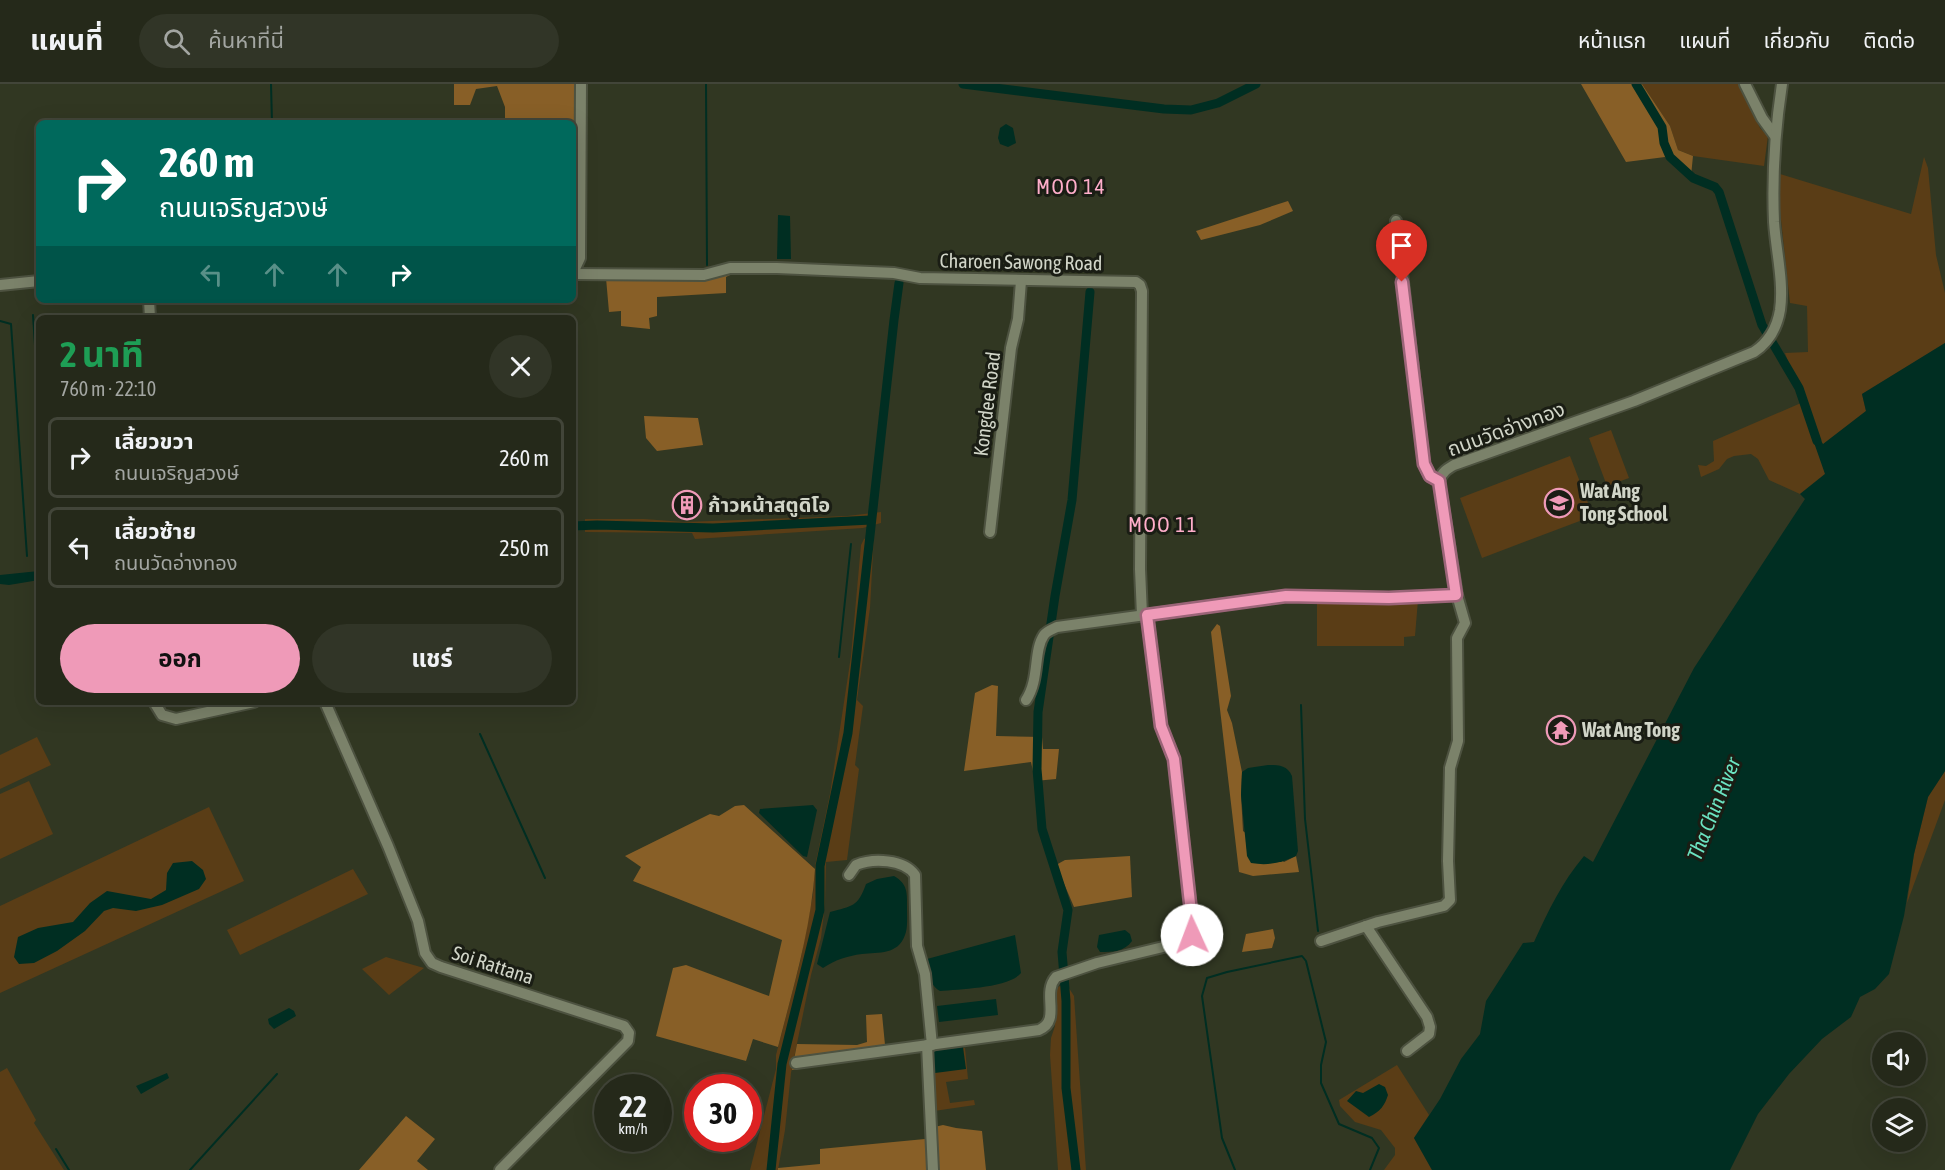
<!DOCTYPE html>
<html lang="th">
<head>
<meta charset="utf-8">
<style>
	body { margin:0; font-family:"Asap Condensed","Noto Sans Thai",sans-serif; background:#313527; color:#f1f3f6; height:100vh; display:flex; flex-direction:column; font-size:22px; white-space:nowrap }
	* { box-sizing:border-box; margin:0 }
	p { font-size:20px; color:#a3a6a2 }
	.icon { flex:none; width:33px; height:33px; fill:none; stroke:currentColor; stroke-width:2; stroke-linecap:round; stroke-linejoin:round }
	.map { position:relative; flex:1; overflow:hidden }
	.drawer { position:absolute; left:36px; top:231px; width:540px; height:390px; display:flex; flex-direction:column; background:#25291a; border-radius:9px; box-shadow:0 6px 24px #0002,0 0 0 2px #424539 }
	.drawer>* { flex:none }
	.top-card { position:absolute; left:36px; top:36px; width:540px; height:183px; border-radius:9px; box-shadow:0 6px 24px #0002,0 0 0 2px #424539; background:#00695c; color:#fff; overflow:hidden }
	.buttons { position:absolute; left:1872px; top:948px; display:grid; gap:12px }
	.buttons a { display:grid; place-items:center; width:54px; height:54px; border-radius:50%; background:#25291a; box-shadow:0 6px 24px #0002,0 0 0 2px #424539; font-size:30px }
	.speed { position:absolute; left:594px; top:990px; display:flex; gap:12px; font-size:30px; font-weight:700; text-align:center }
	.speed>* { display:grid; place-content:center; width:78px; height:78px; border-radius:50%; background:#25291a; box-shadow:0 6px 24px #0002,0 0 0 2px #424539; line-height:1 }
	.speed small { font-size:15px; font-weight:400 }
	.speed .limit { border:9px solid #d22; background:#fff; color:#111 }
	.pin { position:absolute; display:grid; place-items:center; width:51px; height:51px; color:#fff; margin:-62px -26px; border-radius:50% 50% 50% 0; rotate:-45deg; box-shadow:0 0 6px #0007 }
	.pin .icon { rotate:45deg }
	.me { position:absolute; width:66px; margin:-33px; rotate:358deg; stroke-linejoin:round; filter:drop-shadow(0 0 4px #0008) }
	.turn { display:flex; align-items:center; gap:21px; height:126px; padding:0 24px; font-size:27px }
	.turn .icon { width:78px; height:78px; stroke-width:2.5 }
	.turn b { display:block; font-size:42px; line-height:51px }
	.lanes { display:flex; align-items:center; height:57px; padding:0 24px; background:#0003; justify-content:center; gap:30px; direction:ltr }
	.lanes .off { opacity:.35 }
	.round { display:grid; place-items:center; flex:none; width:63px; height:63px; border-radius:32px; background:#313527 }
	.headline { display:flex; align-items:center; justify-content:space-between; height:102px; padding:0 24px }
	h1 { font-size:36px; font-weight:700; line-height:45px; color:#1e9e55 }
	.button { display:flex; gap:12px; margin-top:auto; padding:12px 24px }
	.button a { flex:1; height:69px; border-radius:36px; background:#ef9ab8; color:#111; font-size:24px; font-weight:700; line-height:69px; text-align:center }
	.button a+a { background:#313527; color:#f1f3f6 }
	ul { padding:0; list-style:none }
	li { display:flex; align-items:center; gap:18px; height:81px; margin:0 12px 9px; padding:0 12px; border:3px solid #424539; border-radius:9px }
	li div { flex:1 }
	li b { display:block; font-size:22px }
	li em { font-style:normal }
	header { display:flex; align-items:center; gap:36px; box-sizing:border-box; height:84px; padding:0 30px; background:#25291a; border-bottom:2px solid #424539 }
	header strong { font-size:28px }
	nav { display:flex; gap:33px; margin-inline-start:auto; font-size:21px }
	.search { width:420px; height:54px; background:#313527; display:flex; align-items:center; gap:15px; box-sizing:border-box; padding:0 21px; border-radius:33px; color:#a3a6a2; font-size:22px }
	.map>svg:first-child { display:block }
	.green { fill:#5a3d16 }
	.forest { fill:#885f27 }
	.water { fill:#002e22 }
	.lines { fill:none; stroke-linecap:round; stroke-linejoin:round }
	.stream { stroke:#002e22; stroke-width:2 }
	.canal { stroke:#002e22; stroke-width:9 }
	.minor-casing { stroke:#4d5240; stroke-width:14 }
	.minor { stroke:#7b826a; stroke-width:10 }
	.route-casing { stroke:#9b6478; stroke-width:15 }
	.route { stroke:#ef9ab8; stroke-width:10 }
	.labels { text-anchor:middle; stroke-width:6; stroke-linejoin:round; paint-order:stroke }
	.street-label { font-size:20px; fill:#d1d5c8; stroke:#1a1d14 }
	.poi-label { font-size:20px; font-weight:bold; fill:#d1d5c8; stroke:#1a1d14; text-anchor:start }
	.neighbourhood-label { font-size:21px; letter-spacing:1.5px; fill:#ffaeca; stroke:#1a1d14 }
	.water-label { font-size:21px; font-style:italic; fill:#6be3c1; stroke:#1a1d14 }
</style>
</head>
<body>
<header>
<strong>แผนที่</strong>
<div class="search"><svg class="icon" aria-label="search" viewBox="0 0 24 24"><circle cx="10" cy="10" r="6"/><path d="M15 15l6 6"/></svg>ค้นหาที่นี่</div>
<nav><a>หน้าแรก</a><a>แผนที่</a><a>เกี่ยวกับ</a><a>ติดต่อ</a></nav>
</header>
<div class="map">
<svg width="1945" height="1086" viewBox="0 0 1945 1086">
	<rect width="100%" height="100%" fill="#313722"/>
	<g class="green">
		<path d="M1642 0H1740L1760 44 1768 52 1764 82 1693 72 1678 66 1670 42Z"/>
		<path d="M1924 73 1928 84 1936 171 1945 209V259L1862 310 1866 327 1823 361 1825 390 1800 410 1769 396 1758 375 1751 370 1734 372 1727 375 1719 385 1701 393 1698 381 1706 382 1714 377 1713 357 1801 319 1793 300 1795 297 1785 269 1808 268 1807 222 1790 219 1778 108 1780 90 1911 130Z"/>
		<path d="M1611 346 1629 394 1607 402 1589 354Z"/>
		<path d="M1570 372 1593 432 1482 474 1460 414Z"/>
		<path d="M881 428V439L863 444 695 455 692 449 585 448V435H644L684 438 847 432Z"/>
		<path d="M874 450 870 524 857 616 863 622 855 681 859 685 847 776 826 778 825 820 821 854 811 891 791 989 785 1046 778 1086H750L776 985V971L800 878 813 810 815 782 830 710 851 572 861 461 864 455Z"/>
		<path d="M1317 516H1418L1415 552 1404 553V562H1317Z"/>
		<path d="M37 653 51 681 0 705V671Z"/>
		<path d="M1945 687V716L1907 819 1914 770 1928 713Z"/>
		<path d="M29 697 53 750 0 775V710Z"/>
		<path d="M209 723 244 797 0 909V822Z"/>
		<path d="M353 785 368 810 240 871 227 846Z"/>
		<path d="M386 873 424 884 389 911 362 885Z"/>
		<path d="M1065 898 1074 912 1086 1086H1058L1050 971 1051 954 1055 942 1056 905Z"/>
		<path d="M965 964 968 995 946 998 950 1019 974 1016 975 1021 934 1027 929 966Z"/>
		<path d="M1397 981 1429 1031 1414 1054 1432 1086H1384L1395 1071V1064L1381 1046 1355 1038 1340 1022 1339 1016Z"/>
		<path d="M7 984 36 1036 34 1039 64 1086H0V988Z"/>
	</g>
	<g class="forest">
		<path d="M454 0H577L575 12 576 166 573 182V39H505V23L497 2 476 5 470 21H454Z"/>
		<path d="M1581 0H1642L1670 42 1678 66 1693 72 1691 92 1665 73 1626 78Z"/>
		<path d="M1288 117 1293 127 1260 141 1201 156 1196 147Z"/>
		<path d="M736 188 726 193V209L657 213V232L649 234 650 245 621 242V227L609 228 606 194Z"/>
		<path d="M644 332 698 334 703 361 657 367 646 354Z"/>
		<path d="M1217 540 1220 542 1231 612 1227 626 1232 639 1242 688 1241 711 1243 747 1284 778 1296 772 1299 788 1253 792 1239 788 1211 548Z"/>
		<path d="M992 601 998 602 996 652 1042 653 1043 665H1059L1056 695 1035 697 1031 678 964 687 975 609Z"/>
		<path d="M744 721 815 785C811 845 793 904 778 963L753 955 746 977 656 952 673 884 686 881 769 912 782 856 633 797 641 783 625 772 710 730 719 732 735 722Z"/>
		<path d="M1130 772 1132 813 1074 823 1056 781 1065 776Z"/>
		<path d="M1273 845 1275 854 1272 864 1242 868 1246 850Z"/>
		<path d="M882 930 886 971 839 979 811 977 810 983 792 986 797 960 857 961 867 958 866 931Z"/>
		<path d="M406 1032 435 1055 417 1077 428 1086H359Z"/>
		<path d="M943 1041 956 1044 982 1047 986 1086H778V1084L820 1080V1065L925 1055 926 1045Z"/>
	</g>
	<g class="water">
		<path d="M1006 40 1013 44 1016 59 1008 63 1000 60 998 54 1000 44Z"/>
		<path d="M778 131 790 132 791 175H777Z"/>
		<path d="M1945 259V687L1928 713 1914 770 1904 832 1889 890 1875 905 1860 913 1851 933 1822 955 1789 990 1758 1030 1730 1086H1432L1414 1054 1440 1015 1461 975 1480 950 1486 917 1523 859 1534 858C1548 827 1562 798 1584 772L1593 778 1694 584 1805 415 1800 410 1825 390 1811 350 1815 347 1823 360 1866 327 1862 310Z"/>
		<path d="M39 487V496L9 501 0 500V491Z"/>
		<path d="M1268 681C1279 681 1287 681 1292 692L1298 767 1296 772C1281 779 1268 782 1251 779L1247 772 1241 711 1242 688 1248 684Z"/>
		<path d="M813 721 817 726 807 773 803 772 759 729 760 725Z"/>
		<path d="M192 777 203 786 206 795 199 805 162 821 136 827 113 824 104 827 85 847 57 867 34 879 19 880 14 873 18 853 38 844 73 838 90 819 107 807 151 815 166 806 167 789 173 779Z"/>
		<path d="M894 792C908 800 907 809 907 824 907 832 908 844 905 851 898 871 879 868 862 870 847 872 835 876 823 884L817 880 830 828C852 822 858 823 866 800L877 795Z"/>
		<path d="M1125 846 1130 850 1132 857C1124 868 1113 868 1100 868L1097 863 1099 851Z"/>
		<path d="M1015 851 1021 889C1009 904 960 905 940 907 928 900 929 888 927 875Z"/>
		<path d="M996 915 998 931 939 938 937 922Z"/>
		<path d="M289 924 294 927 296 932 274 945 269 940 268 935Z"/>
		<path d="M963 963 966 985 935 989 932 967Z"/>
		<path d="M167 989 169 994 141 1010 136 1002Z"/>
		<path d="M1379 1000 1385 1003 1388 1011C1385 1021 1380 1028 1369 1033L1347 1017 1356 1007 1363 1009Z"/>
	</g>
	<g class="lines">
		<g class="stream">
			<path d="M271 0 272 39"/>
			<path d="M706 0 707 181"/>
			<path d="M33 231 39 322"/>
			<path d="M0 237 11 240 27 472"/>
			<path d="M839 573 851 460"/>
			<path d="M1301 621 1305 735 1318 847"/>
			<path d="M480 650 545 794"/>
			<path d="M56 1065 69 1086"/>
			<path d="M190 1086 277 990"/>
			<path d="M1235 1086 1222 1054 1202 912 1207 894 1227 888 1302 872 1306 877 1326 958 1321 981V999L1339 1040 1372 1054 1379 1064 1370 1086"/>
		</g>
		<g class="canal">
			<path d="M963 0 1164 25 1191 26 1218 19 1256 0"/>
			<path d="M1636 0 1662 43 1664 59 1670 73 1693 94 1715 103 1719 108 1762 241 1799 304 1817 357"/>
			<path d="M573 442 597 441 713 444 871 436"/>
			<path d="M771 1086 782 980 820 826V782L848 649 894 236 899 199"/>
			<path d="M1076 1086 1066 1004V917L1062 868 1068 826 1042 745 1037 685 1038 628 1055 512 1072 416 1090 208"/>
		</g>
		<g class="minor-casing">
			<g id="minor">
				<path d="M1745 0 1762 34 1775 52"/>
				<path d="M1396 137 1424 380 1430 392 1439 397"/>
				<path d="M573 189 580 174 581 0"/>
				<path d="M573 190 704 191 730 184H777L894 189 920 194 1136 198 1140 201 1142 207 1140 485 1142 531"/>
				<path d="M0 201 39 197"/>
				<path d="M149 216 150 234"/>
				<path d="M990 448 1011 264 1018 235 1021 197"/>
				<path d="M1026 616C1040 595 1033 567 1044 551 1047 547 1053 545 1057 543L1286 512 1389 514 1457 511"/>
				<path d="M154 618 162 631 176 635 254 618"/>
				<path d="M325 618 388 762 418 837 425 869 432 879 441 883 624 942 629 949 628 957 500 1086"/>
				<path d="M849 791 856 781C873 774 904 775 915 791L917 862 925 890 932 961"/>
				<path d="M1366 842 1427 933 1430 943 1429 950 1407 967"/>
				<path d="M1321 857 1378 838 1444 822 1450 816 1448 777 1450 684 1458 657 1457 554 1465 539 1457 511 1439 397C1442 388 1447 385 1454 381L1634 317 1754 268C1769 258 1777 244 1780 226 1784 198 1776 167 1774 138 1772 91 1775 46 1782 0"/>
				<path d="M927 961 933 1086"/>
				<path d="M796 979 1039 946C1062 936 1041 910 1056 893L1097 879 1188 857 1193 845 1174 675 1161 642 1147 531"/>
			</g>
		</g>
		<use href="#minor" class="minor"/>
	</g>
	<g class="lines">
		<g class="route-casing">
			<path id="route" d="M1192 851 1193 846 1174 675 1161 642 1147 531 1286 512 1389 514 1456 511 1439 397 1430 392 1424 380 1402 198"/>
		</g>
		<use href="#route" class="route"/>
	</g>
	<defs>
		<g id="school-ring" transform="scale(1.5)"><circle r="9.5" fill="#1a1d14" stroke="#ef9ab8" stroke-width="1.5"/><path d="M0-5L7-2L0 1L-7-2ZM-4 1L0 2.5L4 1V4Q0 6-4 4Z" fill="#ef9ab8"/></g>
		<g id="building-ring" transform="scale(1.5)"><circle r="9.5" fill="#1a1d14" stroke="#ef9ab8" stroke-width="1.5"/><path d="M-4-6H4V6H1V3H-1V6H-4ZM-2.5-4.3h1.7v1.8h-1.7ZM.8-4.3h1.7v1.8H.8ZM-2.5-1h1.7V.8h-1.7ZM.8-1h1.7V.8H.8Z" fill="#ef9ab8"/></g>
		<g id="temple-ring" transform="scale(1.5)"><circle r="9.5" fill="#1a1d14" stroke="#ef9ab8" stroke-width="1.5"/><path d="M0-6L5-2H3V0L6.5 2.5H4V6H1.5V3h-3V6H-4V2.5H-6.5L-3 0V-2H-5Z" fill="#ef9ab8"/></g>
	</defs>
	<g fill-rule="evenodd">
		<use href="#school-ring" x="1559" y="419"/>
		<use href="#building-ring" x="687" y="421"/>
		<use href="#temple-ring" x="1561" y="646"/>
	</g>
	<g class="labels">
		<g class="street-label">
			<text transform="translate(1021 178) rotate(1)" y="7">Charoen Sawong Road</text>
			<text transform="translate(987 320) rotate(-83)" y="7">Kongdee Road</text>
			<text transform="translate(1506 345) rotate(-20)" y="7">ถนนวัดอ่างทอง</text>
			<text transform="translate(493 881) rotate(18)" y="7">Soi Rattana</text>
		</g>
		<g class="poi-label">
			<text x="1580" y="414">Wat Ang<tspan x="1580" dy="23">Tong School</tspan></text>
			<text x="708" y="428">ก้าวหน้าสตูดิโอ</text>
			<text x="1582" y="653">Wat Ang Tong</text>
		</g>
		<g class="neighbourhood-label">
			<text x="1071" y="110">MOO 14</text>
			<text x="1163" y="448">MOO 11</text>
		</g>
		<g class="water-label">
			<text transform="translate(1714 725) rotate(-68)" y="7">Tha Chin River</text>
		</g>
	</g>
</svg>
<div class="buttons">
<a><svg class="icon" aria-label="sound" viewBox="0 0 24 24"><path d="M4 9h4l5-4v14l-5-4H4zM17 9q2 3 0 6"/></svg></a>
<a><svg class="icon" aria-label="layers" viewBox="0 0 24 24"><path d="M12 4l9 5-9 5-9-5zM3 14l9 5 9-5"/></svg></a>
</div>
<div class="speed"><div>22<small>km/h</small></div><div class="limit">30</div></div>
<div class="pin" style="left:1402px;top:198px;background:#d93025"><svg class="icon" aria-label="arrive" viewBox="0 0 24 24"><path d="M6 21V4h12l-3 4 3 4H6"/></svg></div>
<svg class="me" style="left:1192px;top:851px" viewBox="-20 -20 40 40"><circle r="19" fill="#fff"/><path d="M0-13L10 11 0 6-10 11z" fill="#ef9ab8"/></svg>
<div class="top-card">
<div class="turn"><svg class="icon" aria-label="right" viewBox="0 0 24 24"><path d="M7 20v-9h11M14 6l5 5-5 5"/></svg><div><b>260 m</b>ถนนเจริญสวงษ์</div></div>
<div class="lanes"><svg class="icon off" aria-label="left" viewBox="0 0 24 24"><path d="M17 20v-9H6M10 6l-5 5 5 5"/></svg><svg class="icon off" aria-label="ahead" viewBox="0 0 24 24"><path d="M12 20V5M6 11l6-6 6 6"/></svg><svg class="icon off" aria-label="ahead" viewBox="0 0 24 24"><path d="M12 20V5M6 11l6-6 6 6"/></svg><svg class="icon" aria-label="right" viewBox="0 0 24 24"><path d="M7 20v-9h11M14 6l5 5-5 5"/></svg></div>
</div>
<section class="drawer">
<div class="headline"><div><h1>2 นาที</h1><p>760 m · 22:10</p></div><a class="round"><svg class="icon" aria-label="close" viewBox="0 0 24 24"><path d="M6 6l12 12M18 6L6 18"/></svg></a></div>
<ul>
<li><svg class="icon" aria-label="right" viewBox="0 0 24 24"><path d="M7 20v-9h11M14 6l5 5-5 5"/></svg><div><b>เลี้ยวขวา</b><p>ถนนเจริญสวงษ์</p></div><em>260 m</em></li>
<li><svg class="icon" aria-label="left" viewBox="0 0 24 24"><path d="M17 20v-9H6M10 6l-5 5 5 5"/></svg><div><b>เลี้ยวซ้าย</b><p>ถนนวัดอ่างทอง</p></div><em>250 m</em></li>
</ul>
<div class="button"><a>ออก</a><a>แชร์</a></div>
</section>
</div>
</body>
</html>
